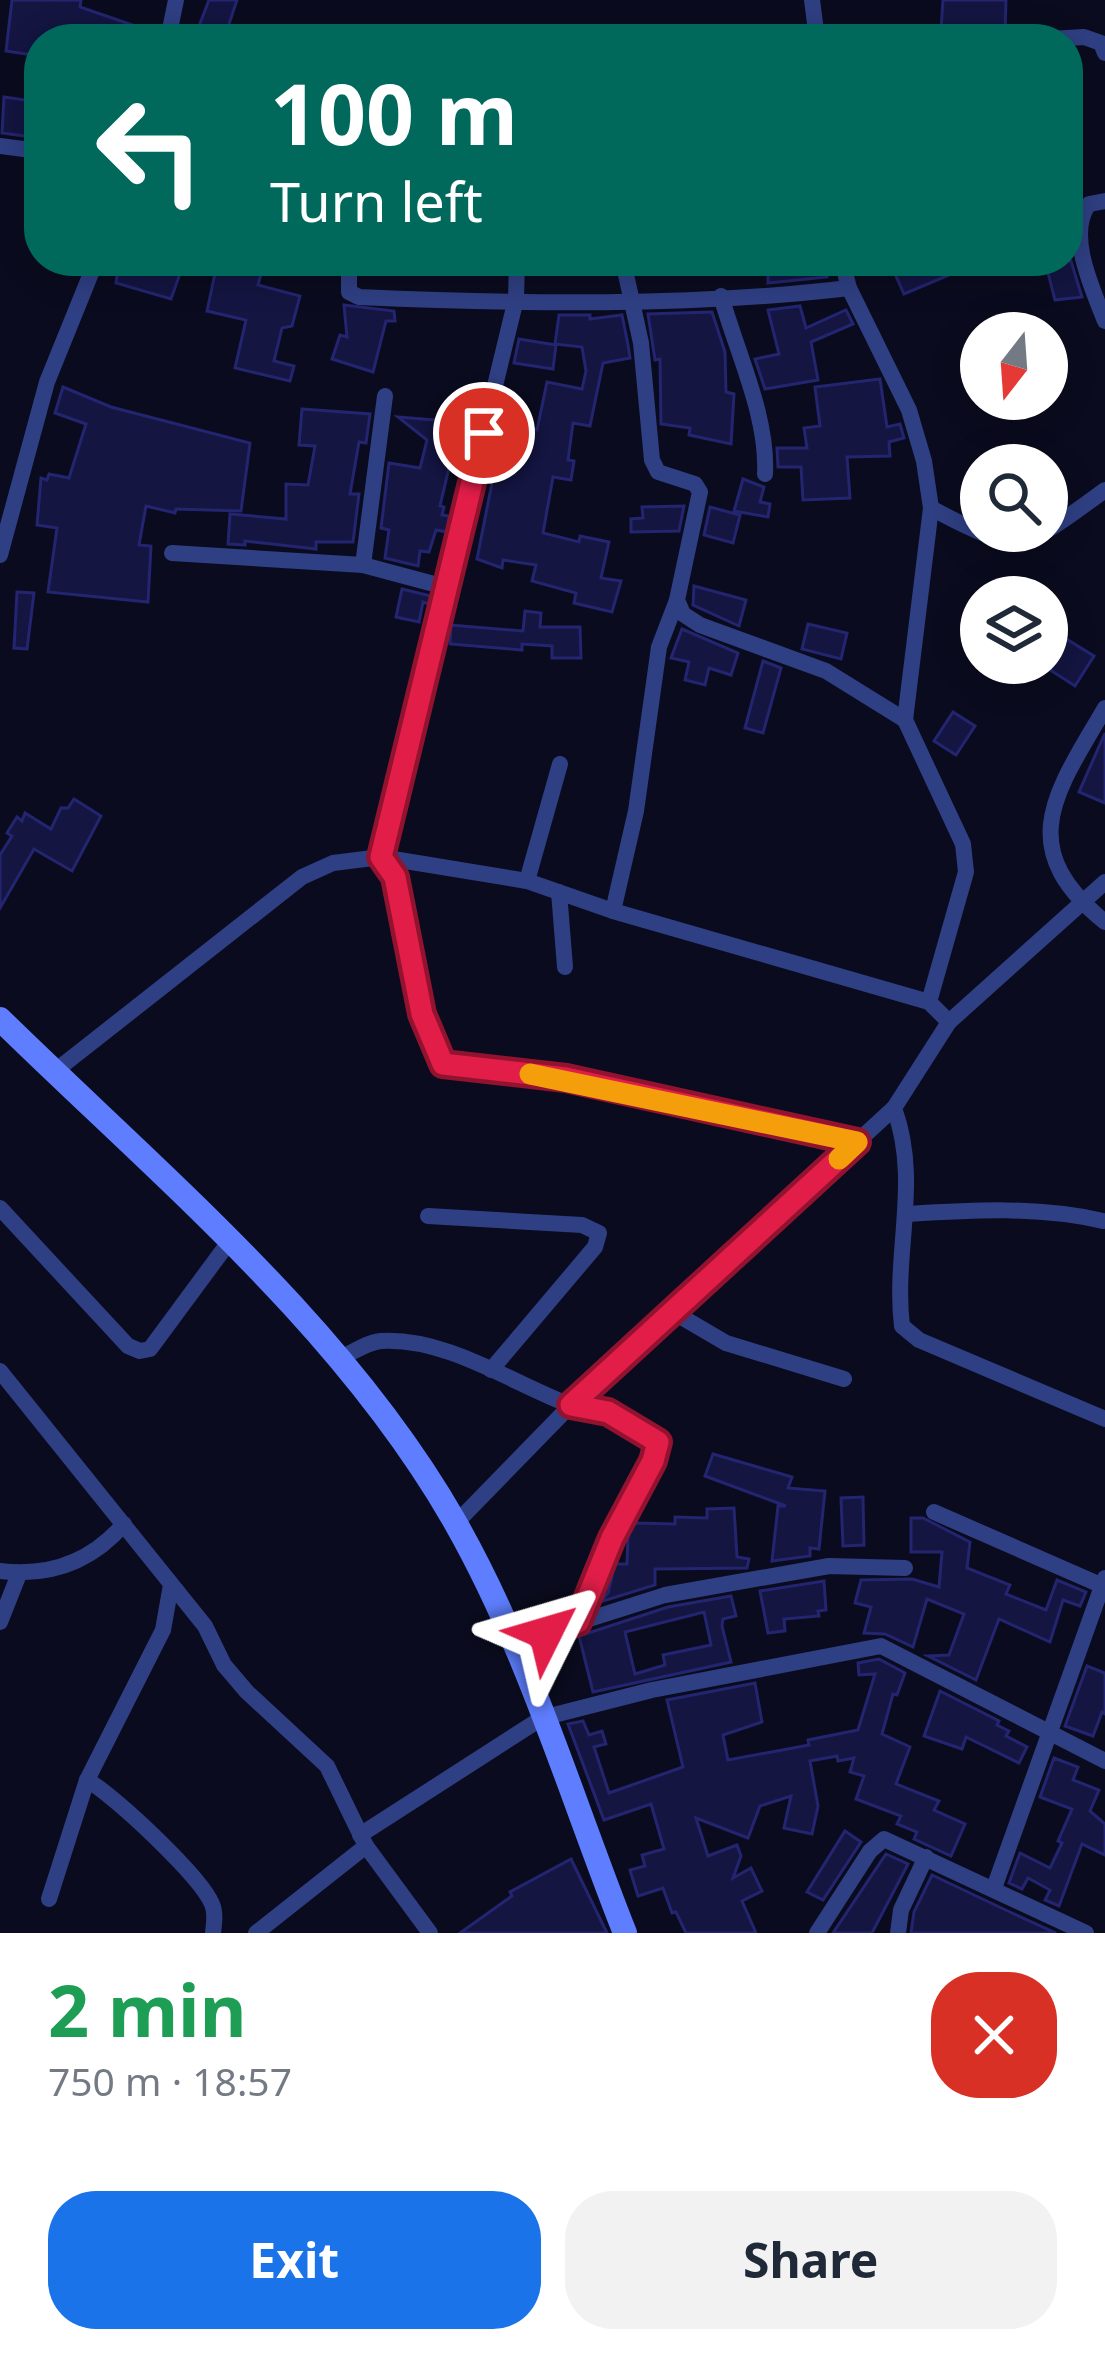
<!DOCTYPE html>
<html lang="en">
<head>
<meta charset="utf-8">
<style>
	body { margin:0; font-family:"Noto Sans",sans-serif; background:#f2f2f3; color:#1f2937; height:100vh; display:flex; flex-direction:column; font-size:45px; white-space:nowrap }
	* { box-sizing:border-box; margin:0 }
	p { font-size:39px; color:#747a83 }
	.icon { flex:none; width:66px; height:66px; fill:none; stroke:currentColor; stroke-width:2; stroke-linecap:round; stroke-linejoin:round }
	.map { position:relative; height:1933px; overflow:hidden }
	.sheet { display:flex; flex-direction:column; background:#fff; flex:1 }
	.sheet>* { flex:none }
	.banner { position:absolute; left:24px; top:24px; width:1059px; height:252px; border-radius:48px; box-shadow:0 6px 30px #0003; background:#00695c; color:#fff; overflow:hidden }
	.needle { width:78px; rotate:197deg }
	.tools { position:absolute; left:960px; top:312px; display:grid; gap:24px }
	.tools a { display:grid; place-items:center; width:108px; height:108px; border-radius:50%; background:#fff; box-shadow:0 6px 30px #0003; font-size:60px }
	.pin { position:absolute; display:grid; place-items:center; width:102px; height:102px; color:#fff; margin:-51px; border:6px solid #fff; border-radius:50%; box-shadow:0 3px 12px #0007 }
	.me { position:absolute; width:132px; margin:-66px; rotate:50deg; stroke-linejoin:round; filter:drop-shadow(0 0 9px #0008) }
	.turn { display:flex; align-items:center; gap:42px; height:252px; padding:0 48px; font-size:54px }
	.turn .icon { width:156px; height:156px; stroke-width:2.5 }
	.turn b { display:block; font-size:84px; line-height:102px }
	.round { display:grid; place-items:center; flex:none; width:126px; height:126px; border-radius:48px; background:#f2f2f3 }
	.overview { display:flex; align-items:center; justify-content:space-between; height:204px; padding:0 48px }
	h1 { font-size:72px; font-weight:700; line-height:90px; color:#1e9e55 }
	.button { display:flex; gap:24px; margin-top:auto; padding:24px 48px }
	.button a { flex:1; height:138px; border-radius:48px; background:#1a73e8; color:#fff; font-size:48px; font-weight:700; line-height:138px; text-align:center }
	.button a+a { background:#f2f2f3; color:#1f2937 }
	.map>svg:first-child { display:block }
	.building { fill:#141541; stroke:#232570; stroke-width:3; fill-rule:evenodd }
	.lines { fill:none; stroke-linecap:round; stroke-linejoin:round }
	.street { stroke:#2f3f83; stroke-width:16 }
	.secondary { stroke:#5e7eff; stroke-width:24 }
	.route-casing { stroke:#92132f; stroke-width:30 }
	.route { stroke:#e11d48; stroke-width:21 }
	.slow { stroke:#f59e0b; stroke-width:21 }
</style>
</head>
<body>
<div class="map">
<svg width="1105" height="1933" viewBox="0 0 1105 1933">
	<rect width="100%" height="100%" fill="#0a0b1e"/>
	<g class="building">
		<path d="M12 0H81L80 7 156 33V39H39V56L6 51Z"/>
		<path d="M209 0H237L224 39H194Z"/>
		<path d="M943 0H1006L1005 32 941 30Z"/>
		<path d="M4 97 39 102V138L2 133Z"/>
		<path d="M119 261H154L181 271 171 299 116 283Z"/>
		<path d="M796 261H825L827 277 768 283V273L798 270Z"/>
		<path d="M905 261H982L904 294 892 267Z"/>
		<path d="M1045 261H1071L1082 297 1055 300Z"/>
		<path d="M217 264 261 274 258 285 300 296 292 326 282 328 274 361 294 366 290 381 235 368 246 320 207 311Z"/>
		<path d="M344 305 394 311 395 321H386L373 372 332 359 340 335 347 337Z"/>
		<path d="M800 306 806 328 846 310 853 324 811 342 818 380 765 389 755 359 779 354 768 310Z"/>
		<path d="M712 312 725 352 726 392 734 394 731 444 689 435 690 428 661 424 660 359 655 360 648 314Z"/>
		<path d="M559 315H590V319L622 315 628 345 630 358 603 363 590 426 573 423 568 460 574 461 571 480 553 477 543 533 579 542 580 536 609 542 601 578 621 581 612 612 574 603 576 593 532 581 536 565 503 560 502 568 477 559 493 478 487 477 503 423 537 430 547 382 582 389 586 371 582 347 555 344Z"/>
		<path d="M519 339 556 345 553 369 514 363Z"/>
		<path d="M880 379 887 427 900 424 904 438 889 442 890 456 847 457 850 498 803 500 801 467H778L777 448H807L804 428 820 426 815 387Z"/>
		<path d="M63 387 111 407 250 443 241 511 176 509 175 513 146 506 139 545 151 546 148 602 48 592 57 528 37 525 41 478 47 480 49 474 69 478 86 424 55 413Z"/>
		<path d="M302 409 370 414 366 443 359 442 350 494H359L353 542H316V549L245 541V545L228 544 230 514 286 519V484L308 485 315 446 299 445Z"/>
		<path d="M398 417 435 420 467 447 461 459 453 451 440 506 444 507 442 515 449 516 447 532 436 530 429 552 420 551 418 566 385 558 389 530 381 528 389 463 420 468 427 440Z"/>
		<path d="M743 479 764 487 760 502 770 504 768 517 734 511Z"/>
		<path d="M684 506 679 531 631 532V519L643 518 642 507Z"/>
		<path d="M710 507 740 515 733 543 704 535Z"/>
		<path d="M694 586 746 600 739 626 693 605Z"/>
		<path d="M402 589 431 596 429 604 423 602 419 622 396 617Z"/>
		<path d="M17 592 34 593 27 649 14 648Z"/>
		<path d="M525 611 541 613 540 627H580L581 658H552V646L522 644V650L450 644 451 625 523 631Z"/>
		<path d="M808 624 847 633 841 659 802 649Z"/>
		<path d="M1047 627 1094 656 1075 686 1047 668Z"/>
		<path d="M682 629 738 653 731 675 709 668 705 685 685 680 689 662 671 658Z"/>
		<path d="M763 661 781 668 763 733 745 728Z"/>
		<path d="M953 712 975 726 956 755 934 741Z"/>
		<path d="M1105 733V803L1079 792Z"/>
		<path d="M74 799 101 816 72 871 34 849 0 908V855L12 836 7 833 17 817 22 821 25 813 51 829 61 808H68Z"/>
		<path d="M713 1454 792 1477 788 1488 825 1491 819 1549 810 1548V1556L772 1561 778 1506H786L705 1476Z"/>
		<path d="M863 1497 864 1545 843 1546 841 1498Z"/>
		<path d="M734 1508 737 1557 749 1559 747 1568 655 1569V1585L600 1602 608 1593 615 1564H627L628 1535 635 1523 675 1524V1517L707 1518V1509Z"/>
		<path d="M911 1518H923L970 1542 967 1568 1010 1585 1006 1594 1046 1610 1057 1580 1086 1592 1080 1606 1063 1600 1050 1642 999 1619 976 1680 928 1656 949 1655 964 1614 927 1599 913 1647 885 1634 864 1633 871 1607 855 1603 861 1580 912 1579 939 1587 942 1552H911Z"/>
		<path d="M824 1581 826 1610 818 1611 819 1616 784 1619 785 1631 768 1633 760 1591Z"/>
		<path d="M731 1596 736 1616 723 1619 722 1626 731 1662 593 1692 579 1636 668 1607ZM704 1612 711 1645 663 1655 665 1665 635 1674 625 1632Z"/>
		<path d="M879 1659 905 1673 897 1695 893 1694 882 1734 910 1747 896 1784 939 1801 934 1810 965 1824 951 1856 914 1839 917 1832 897 1824 901 1816 856 1799 864 1776 850 1772 854 1758 838 1761 837 1756 810 1761 818 1806 812 1834 784 1828 791 1796 760 1806 748 1838 696 1818 708 1856 737 1845 741 1856 733 1878 751 1868 762 1891 742 1901 756 1933H686L676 1912 672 1913 663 1888 638 1896 630 1870 645 1866 642 1855 664 1849 651 1804 604 1820 568 1724 583 1721 589 1735 602 1731 606 1744 594 1747 609 1793 683 1767 667 1700 755 1683 762 1722 723 1735 728 1760 809 1745 808 1740 858 1730 875 1674 859 1675 858 1663Z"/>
		<path d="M1087 1666 1105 1673V1714L1102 1712 1093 1736 1065 1726Z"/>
		<path d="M940 1691 999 1721 997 1725 1009 1731 1006 1736 1027 1747 1019 1763 966 1737 962 1749 924 1736Z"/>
		<path d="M1054 1758 1078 1767 1073 1780 1099 1790 1090 1811 1105 1824V1855L1082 1844 1059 1906 1045 1900 1050 1890 1028 1878 1022 1889 1009 1883 1020 1853 1050 1868 1062 1843 1058 1841 1072 1809 1040 1797Z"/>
		<path d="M845 1831 861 1842 823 1900 807 1892Z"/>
		<path d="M886 1854 908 1864 872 1933H833Z"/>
		<path d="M571 1859 607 1933H460L512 1896 510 1892Z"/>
		<path d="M932 1875 1012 1913 1056 1933H911L914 1912Z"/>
	</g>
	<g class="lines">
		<g class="street">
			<path d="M812 0 817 39"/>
			<path d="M168 39 176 0"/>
			<path d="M1050 39 1084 37 1101 43 1105 53"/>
			<path d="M0 146 39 151"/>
			<path d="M1105 201 1089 204C1066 234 1093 290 1105 321"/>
			<path d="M349 261V292L359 297C520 304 689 307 849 288"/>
			<path d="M517 261 516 299 381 857 395 877 422 1014 444 1064 566 1078 857 1142"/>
			<path d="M623 261 641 343 652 460 658 472 695 484 700 492 677 600 683 614 700 625 826 671 905 720"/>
			<path d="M842 261 849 288 909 410 924 461 931 508 905 720 963 844 966 872 929 1002"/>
			<path d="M721 296C737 353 768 416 765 474"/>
			<path d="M931 508C1022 557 1024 549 1105 490"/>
			<path d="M172 553 363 565 449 588"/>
			<path d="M0 555 47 382 96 261"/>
			<path d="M363 565 385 396"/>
			<path d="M1105 708C1056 792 1012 847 1105 922"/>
			<path d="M527 881 560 764"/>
			<path d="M559 892 565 967"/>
			<path d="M613 911 636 811 659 647 677 600"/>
			<path d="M54 1072 302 877 333 863 381 857 527 881 613 911 929 1002 949 1022"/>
			<path d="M894 1108C921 1181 893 1252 902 1326L919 1340 1105 1419"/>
			<path d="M0 1208 128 1346 140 1351 150 1349 229 1242"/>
			<path d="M908 1214C973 1210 1039 1206 1103 1221"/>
			<path d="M428 1216 582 1225 599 1233 595 1247 491 1370"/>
			<path d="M673 1312 726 1343 844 1379"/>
			<path d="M339 1359C352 1353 367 1342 381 1341 444 1337 509 1381 565 1403 601 1417 625 1414 658 1441L653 1461 612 1538 578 1622"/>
			<path d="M0 1371 205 1626 224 1665 247 1692 327 1766 366 1846 430 1933"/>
			<path d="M934 1512 1105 1587"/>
			<path d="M456 1523 571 1405 894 1108 949 1022 1105 882"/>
			<path d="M0 1571C50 1577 92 1561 124 1524"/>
			<path d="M0 1622 19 1574"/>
			<path d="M514 1643 665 1595 829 1566 905 1568"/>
			<path d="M87 1780C114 1795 201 1877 212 1904 216 1913 214 1924 213 1933"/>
			<path d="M360 1835 542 1718 652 1690 881 1646 1105 1761"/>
			<path d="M994 1888 1105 1578"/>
			<path d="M49 1899 87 1780 163 1630 171 1585"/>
			<path d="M256 1933 366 1846"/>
			<path d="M817 1933 870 1851 884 1839 1086 1933"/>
			<path d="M898 1933 901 1910 926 1857"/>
		</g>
		<path class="secondary" d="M0 1019C159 1175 343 1326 455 1522 528 1650 571 1797 625 1933"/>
	</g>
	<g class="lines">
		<g class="route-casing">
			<path id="route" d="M484 433 381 857 395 877 422 1014 443 1064 566 1078 857 1142 571 1405 608 1412 658 1442 653 1461 612 1538 578 1622 546 1633"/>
		</g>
		<use href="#route" class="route"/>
		<path class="slow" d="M530 1074 857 1142 839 1159"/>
	</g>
</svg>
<div class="tools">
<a><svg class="needle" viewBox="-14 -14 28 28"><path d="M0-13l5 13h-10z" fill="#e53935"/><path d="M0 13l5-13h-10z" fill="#747a83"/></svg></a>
<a><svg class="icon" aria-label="search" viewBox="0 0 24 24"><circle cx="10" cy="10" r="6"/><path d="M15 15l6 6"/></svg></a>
<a><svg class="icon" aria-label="layers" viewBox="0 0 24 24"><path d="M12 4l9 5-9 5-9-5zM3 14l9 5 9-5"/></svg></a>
</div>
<div class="pin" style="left:484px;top:433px;background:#d93025"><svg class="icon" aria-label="arrive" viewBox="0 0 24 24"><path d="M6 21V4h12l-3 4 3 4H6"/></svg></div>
<svg class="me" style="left:546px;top:1633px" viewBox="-20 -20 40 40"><path d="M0-17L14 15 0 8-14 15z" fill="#e11d48" stroke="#fff" stroke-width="4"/></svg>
<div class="banner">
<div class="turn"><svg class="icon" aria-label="left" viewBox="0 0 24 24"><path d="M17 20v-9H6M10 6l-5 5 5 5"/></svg><div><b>100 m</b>Turn left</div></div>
</div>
</div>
<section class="sheet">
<div class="overview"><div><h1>2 min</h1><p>750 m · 18:57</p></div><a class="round" style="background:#d93025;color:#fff"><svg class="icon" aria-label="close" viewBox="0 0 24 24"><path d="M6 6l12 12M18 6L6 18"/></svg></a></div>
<div class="button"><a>Exit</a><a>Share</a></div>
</section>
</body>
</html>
